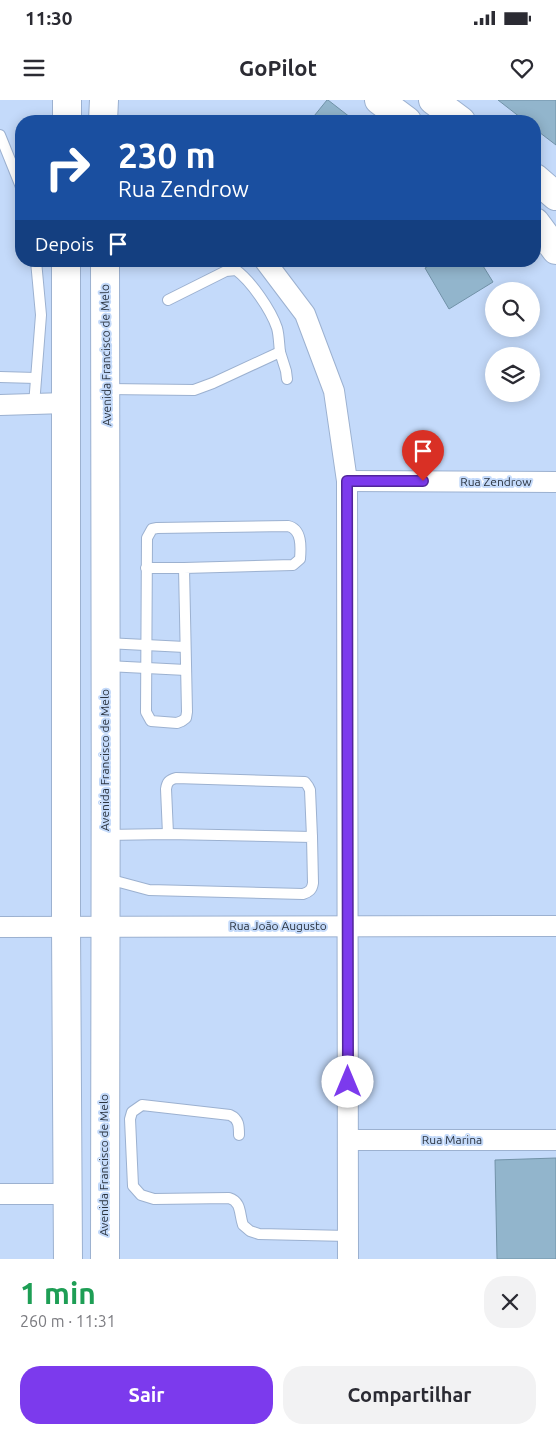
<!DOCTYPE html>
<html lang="pt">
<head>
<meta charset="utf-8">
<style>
	body { margin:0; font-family:Ubuntu,sans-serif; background:#f2f2f3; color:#2b2b33; height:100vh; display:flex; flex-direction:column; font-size:19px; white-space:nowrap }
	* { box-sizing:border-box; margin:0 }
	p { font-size:16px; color:#7c7c81 }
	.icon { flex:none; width:28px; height:28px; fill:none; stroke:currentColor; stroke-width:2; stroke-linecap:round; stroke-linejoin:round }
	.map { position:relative; height:1159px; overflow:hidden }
	.side { display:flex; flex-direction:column; background:#fff; flex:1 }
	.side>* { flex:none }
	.guide { position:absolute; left:15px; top:15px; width:526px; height:152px; border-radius:20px; box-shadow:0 2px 12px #0003; background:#1a4fa0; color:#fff; overflow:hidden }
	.controls { position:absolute; left:485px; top:182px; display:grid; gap:10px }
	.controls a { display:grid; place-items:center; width:55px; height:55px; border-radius:50%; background:#fff; box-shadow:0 2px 12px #0003; font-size:25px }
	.pin { position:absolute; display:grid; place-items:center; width:42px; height:42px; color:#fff; margin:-51px -21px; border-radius:50% 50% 50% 0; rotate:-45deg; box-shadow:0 0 5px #0007 }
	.pin .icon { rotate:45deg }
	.me { position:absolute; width:55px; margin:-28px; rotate:0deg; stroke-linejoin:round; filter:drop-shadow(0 0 4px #0008) }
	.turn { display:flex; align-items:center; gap:18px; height:105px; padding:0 20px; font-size:22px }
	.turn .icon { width:65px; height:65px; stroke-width:2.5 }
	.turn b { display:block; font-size:35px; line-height:42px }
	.then { display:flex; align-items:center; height:48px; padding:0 20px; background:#0003; gap:10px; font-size:19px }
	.round { display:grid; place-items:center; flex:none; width:52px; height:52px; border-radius:20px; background:#f2f2f3 }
	.summary { display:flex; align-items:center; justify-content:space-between; height:85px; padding:0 20px }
	h1 { font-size:30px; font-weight:700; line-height:38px; color:#1e9e55 }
	.cta { display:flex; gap:10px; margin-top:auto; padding:10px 20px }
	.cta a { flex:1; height:58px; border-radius:20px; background:#7c3aed; color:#fff; font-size:20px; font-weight:700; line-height:58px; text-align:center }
	.cta a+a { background:#f2f2f3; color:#2b2b33 }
	.status { display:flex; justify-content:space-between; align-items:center; height:35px; padding:0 25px; background:#fff; direction:ltr }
	.status svg { height:14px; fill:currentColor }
	header { display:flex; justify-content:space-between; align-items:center; height:65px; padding:0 20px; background:#fff; font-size:22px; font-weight:700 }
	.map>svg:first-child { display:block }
	.building { fill:#92b5cc; stroke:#7192a8 }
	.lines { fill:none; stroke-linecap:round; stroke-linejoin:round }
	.lane-casing { stroke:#9cb1d0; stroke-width:12 }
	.street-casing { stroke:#9cb1d0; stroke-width:22 }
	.secondary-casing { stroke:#9cb1d0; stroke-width:30 }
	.primary-casing { stroke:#9cb1d0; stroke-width:30 }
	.lane { stroke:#fff; stroke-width:10 }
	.street { stroke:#fff; stroke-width:20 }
	.secondary { stroke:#fff; stroke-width:28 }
	.primary { stroke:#fff; stroke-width:28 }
	.route-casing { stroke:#51269a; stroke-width:12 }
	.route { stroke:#7c3aed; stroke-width:9 }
	.labels { text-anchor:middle; stroke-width:4; stroke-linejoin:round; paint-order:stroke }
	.street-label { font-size:12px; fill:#2b3440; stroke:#c4dafa }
</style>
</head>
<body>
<div class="status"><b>11:30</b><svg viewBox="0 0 49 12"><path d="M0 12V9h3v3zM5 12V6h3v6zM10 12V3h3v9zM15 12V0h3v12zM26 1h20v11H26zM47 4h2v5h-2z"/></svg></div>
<header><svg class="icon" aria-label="menu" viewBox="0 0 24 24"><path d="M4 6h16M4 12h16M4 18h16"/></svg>GoPilot<svg class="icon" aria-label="heart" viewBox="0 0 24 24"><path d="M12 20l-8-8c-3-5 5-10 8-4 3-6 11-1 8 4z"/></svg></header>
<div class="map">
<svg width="556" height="1159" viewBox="0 0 556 1159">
	<rect width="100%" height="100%" fill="#c4dafa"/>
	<g class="building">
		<path d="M327 0H328L355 21H310Z"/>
		<path d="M498 0H556V45L535 29V21H525Z"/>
		<path d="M437 161H480L493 182 449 209 425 168Z"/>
		<path d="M556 1058V1159H497L495 1060Z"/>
	</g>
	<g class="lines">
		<g class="lane-casing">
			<g id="lane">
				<path d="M0 35 21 87"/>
				<path d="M168 200 226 171 236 170C251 181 271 210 277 228 279 235 279 244 280 252"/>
				<path d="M0 277 36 278"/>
				<path d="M107 289 194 290 213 283 280 252 286 271 287 279"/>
				<path d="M34 305 41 215 36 161"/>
				<path d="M146 468H184L187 612 186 618 182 621 177 623 151 621 146 612 147 438 152 429 157 428 288 426C302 429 301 447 300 459L293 465 184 468"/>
				<path d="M106 543 185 547"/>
				<path d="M107 566 186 570"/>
				<path d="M168 734 166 689C167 682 169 680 176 678L305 682 308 686 310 690 312 737"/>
				<path d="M106 735 168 734 312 737 313 783C312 790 309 792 303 794L149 790 108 779"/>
				<path d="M239 1035C239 1026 239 1019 230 1015L142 1005 132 1012 130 1019 133 1086 141 1095 154 1099 229 1098C242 1102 239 1114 243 1125L250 1131 259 1134 348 1136"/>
			</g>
		</g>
		<g class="street-casing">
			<g id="street">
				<path d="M265 161 305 214 334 291 347 381 348 1159"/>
				<path d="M0 305 66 303"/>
				<path d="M347 381 556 382"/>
				<path d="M0 827 556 826"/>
				<path d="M348 1040H556"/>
				<path d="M0 1094H67"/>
			</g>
		</g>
		<g class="secondary-casing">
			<g id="secondary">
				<path d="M67 21V0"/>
				<path d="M103 21 104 0"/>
				<path d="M66 161V827L68 1159"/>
				<path d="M105 161C108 494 104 826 105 1159"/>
			</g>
		</g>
		<g class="primary-casing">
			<g id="primary">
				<path d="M379 0 407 21"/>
				<path d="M433 0 461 21"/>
				<path d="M535 78 556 96"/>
				<path d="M535 122 556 150"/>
			</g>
		</g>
		<use href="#lane" class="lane"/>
		<use href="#street" class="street"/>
		<use href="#secondary" class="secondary"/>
		<use href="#primary" class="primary"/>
	</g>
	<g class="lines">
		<g class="route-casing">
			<path id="route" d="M348 982 347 381H423"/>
		</g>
		<use href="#route" class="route"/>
	</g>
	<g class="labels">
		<g class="street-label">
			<text transform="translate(106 255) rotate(-91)" y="4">Avenida Francisco de Melo</text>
			<text x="496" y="386">Rua Zendrow</text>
			<text transform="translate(105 660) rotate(-90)" y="4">Avenida Francisco de Melo</text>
			<text x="278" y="830">Rua João Augusto</text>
			<text x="452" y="1044">Rua Marina</text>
			<text transform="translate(104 1065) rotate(-90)" y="4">Avenida Francisco de Melo</text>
		</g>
	</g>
</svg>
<div class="controls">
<a><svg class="icon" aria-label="search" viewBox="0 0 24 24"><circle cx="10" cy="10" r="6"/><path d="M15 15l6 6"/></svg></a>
<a><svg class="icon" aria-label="layers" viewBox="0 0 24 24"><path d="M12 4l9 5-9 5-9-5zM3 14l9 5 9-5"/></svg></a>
</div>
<div class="pin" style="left:423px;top:381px;background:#d93025"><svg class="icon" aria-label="arrive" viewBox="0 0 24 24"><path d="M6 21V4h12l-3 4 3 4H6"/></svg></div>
<svg class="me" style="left:348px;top:982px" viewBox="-20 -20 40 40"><circle r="19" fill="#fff"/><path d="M0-13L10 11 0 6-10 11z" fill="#7c3aed"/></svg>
<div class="guide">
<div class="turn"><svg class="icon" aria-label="right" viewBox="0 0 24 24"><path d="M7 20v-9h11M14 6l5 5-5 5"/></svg><div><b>230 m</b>Rua Zendrow</div></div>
<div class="then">Depois<svg class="icon" aria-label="arrive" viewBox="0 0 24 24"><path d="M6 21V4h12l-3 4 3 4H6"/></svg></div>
</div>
</div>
<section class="side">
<div class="summary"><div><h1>1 min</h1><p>260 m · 11:31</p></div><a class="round"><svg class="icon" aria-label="close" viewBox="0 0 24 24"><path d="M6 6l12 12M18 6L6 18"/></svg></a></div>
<div class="cta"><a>Sair</a><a>Compartilhar</a></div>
</section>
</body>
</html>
